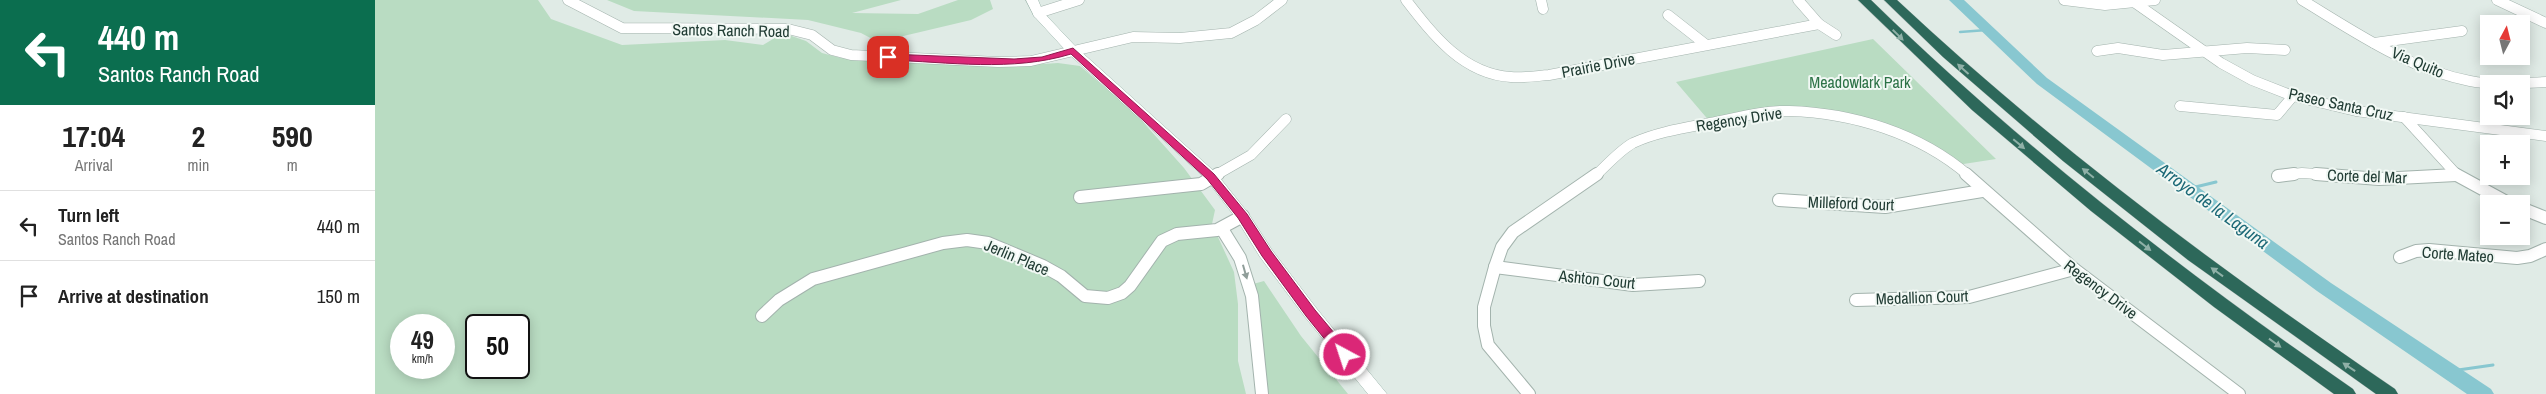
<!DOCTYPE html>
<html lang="en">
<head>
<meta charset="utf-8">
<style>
	body { margin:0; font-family:"Archivo Narrow",sans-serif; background:#f2f2f2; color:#222; height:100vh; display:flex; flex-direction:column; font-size:19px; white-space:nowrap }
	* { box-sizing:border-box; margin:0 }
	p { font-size:16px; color:#767676 }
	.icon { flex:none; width:28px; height:28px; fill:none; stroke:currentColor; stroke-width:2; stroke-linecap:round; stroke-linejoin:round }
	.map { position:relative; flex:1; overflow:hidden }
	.sheet { display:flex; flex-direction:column; background:#fff; width:375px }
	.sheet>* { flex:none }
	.banner { background:#0b6e4f; color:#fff; overflow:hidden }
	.needle { width:32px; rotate:7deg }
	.fabs { position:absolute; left:2105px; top:15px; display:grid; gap:10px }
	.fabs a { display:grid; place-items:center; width:50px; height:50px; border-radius:0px; background:#fff; box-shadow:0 2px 12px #0003; font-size:25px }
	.speed { position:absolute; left:15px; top:314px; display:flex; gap:10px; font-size:25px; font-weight:700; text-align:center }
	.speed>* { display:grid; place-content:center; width:65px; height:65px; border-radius:50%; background:#fff; box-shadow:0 2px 12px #0003; line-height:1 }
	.speed small { font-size:12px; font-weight:400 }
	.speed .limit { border:2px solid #111; border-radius:8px; background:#fff; color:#111 }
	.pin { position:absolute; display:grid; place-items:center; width:42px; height:42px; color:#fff; margin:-21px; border-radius:10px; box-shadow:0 2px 8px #0006 }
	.me { position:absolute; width:55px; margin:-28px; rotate:320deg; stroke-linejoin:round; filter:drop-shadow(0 0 4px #0008) }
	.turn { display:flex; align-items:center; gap:18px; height:105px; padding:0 15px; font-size:22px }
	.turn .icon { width:65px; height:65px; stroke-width:2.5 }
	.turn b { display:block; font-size:35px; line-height:42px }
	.eta { display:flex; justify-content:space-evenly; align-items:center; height:85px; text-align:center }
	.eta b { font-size:30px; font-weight:700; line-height:35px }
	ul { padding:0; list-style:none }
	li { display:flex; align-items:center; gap:15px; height:70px; padding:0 15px; border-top:1px solid #e0e0e0 }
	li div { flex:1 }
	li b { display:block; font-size:19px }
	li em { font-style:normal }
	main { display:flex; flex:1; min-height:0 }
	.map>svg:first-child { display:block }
	.green { fill:#b9dcc2; fill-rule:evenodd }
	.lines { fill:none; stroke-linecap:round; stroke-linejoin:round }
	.stream-far1 { stroke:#88c7d0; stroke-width:2.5 }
	.stream { stroke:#88c7d0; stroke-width:3 }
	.river { fill:#88c7d0; fill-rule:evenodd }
	.minor-far1-casing { stroke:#a3b3ad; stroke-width:11 }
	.minor-casing { stroke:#a3b3ad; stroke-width:14 }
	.secondary-casing { stroke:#9fb7ae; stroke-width:1 }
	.motorway-casing { stroke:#c1c8c6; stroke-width:1 }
	.minor-far1 { stroke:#fff; stroke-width:10 }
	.minor { stroke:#fff; stroke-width:12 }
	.secondary { fill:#fff; fill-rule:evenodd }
	.motorway { fill:#2d685a; fill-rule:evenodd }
	.oneway { fill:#8fb0a7 }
	.oneway2 { fill:#909e9a }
	.route { fill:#db2777; stroke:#8e194d }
	.labels { text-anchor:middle; stroke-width:4; stroke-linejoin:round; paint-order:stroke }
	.street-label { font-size:16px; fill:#213c34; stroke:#f1f8f4 }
	.park-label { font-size:16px; fill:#2c7246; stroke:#f1f8f4 }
	.water-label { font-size:18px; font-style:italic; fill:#1c6977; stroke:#f1f8f4 }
</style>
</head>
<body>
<main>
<section class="sheet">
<div class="banner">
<div class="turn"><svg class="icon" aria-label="left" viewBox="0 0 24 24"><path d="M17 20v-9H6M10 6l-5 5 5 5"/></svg><div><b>440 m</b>Santos Ranch Road</div></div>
</div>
<div class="eta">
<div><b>17:04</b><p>Arrival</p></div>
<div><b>2</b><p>min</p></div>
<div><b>590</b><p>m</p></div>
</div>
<ul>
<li><svg class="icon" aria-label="left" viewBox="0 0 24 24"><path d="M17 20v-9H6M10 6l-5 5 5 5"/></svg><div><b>Turn left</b><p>Santos Ranch Road</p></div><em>440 m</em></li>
<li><svg class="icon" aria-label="arrive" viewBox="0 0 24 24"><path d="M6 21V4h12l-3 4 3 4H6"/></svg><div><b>Arrive at destination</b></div><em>150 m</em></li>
</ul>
</section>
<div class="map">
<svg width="2171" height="394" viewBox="0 0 2171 394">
	<rect width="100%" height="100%" fill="#e0ebe6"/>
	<g class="green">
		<path d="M0 0H163L176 19 247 45 350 40 388 45 408 33 431 41 447 53 466 58 639 66 683 63 705 66 759 112 809 168 840 210 837 224 859 272 863 304V361L871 394H0ZM26 325H69V368H26ZM101 325H144V368H101Z"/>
		<path d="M232 0H526L477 13 543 14 583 0H615L618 9 596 20 503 42 486 33 433 20 259 11Z"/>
		<path d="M1498 39 1621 159 1582 165 1500 125 1420 112 1336 123 1301 82Z"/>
		<path d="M889 281 926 336 973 394H891L878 284Z"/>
	</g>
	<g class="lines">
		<path class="stream-far1" d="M1585 32 1612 30"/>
		<g class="stream">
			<path d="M1812 189 1841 182"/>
			<path d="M2076 371 2118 365"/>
		</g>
		<path class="river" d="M1574 0H1589L1672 78 1956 283 2116 389 2119 394H2092L1942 291 1662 84Z"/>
		<g class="minor-far1-casing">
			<g id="minor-far1">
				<path d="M193 0 247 28 413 29 437 35 457 50 476 55 623 62 656 61 758 37 805 38 856 33 881 20 907 0"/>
				<path d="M1031 0C1058 35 1088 74 1136 77 1148 78 1161 76 1174 75L1444 24"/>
				<path d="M1166 0 1168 9"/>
				<path d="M1423 0 1444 24 1461 35"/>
				<path d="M1689 0 1730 5 1780 0"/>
				<path d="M1756 0 1846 63 1877 80 1918 96 1981 111 2171 136"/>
				<path d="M1927 0C1980 32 2033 69 2095 81 2120 86 2146 83 2171 82"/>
				<path d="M2122 0 2171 23"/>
				<path d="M663 13 704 0"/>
				<path d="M1293 15 1330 44"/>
				<path d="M1999 43 2087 31"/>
				<path d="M1722 51 1743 48 1788 55 1872 48 1910 50"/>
				<path d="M1805 106 1902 115 1918 96"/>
				<path d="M2029 117 2082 175"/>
				<path d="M841 175 876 155 911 119"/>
				<path d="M1221 175C1232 165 1245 150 1258 143 1282 132 1309 128 1335 123 1361 118 1388 110 1414 111 1478 113 1544 133 1593 175"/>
				<path d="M1909 175 1927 173 1957 175"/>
				<path d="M2075 175H2081"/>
			</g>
		</g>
		<g class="minor-casing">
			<g id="minor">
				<path d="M1591 174 1699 269 1864 394"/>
				<path d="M1941 174 2004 179 2081 175"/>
				<path d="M2080 174 2135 204"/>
				<path d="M1903 176 1919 174"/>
				<path d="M705 197 826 184 843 174"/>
				<path d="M1404 200 1510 207 1607 191"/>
				<path d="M2146 208 2171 218"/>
				<path d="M847 229 865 258 877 296 887 394"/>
				<path d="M2025 257 2041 251 2054 250 2142 258 2155 256 2171 249"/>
				<path d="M1120 267 1258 285 1324 281"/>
				<path d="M1481 300 1594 297 1699 269"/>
				<path d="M387 316 404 300 438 279 568 243 592 240 613 243 668 266 686 276 710 296 733 298 747 293 755 286 787 241 802 234 842 230 868 216"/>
				<path d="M1154 394 1113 345 1109 326V307L1120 267 1127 247 1138 232 1222 174"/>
			</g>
		</g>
		<g class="secondary-casing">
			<path id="secondary" d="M651 0H663L668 12 702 48 841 173 873 213 897 250 942 309 1012 394H993L930 317 885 257 861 218 831 179 694 54 659 16Z"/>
		</g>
		<g class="motorway-casing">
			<g id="motorway">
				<path d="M1483 0H1496C1645 145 1807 271 1978 389L1981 394H1959L1839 307 1716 211 1597 110Z"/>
				<path d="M1509 0H1522C1677 145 1845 270 2020 389L2023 394H2001L1813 260 1688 161 1568 57Z"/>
			</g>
		</g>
		<use href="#minor-far1" class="minor-far1"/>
		<use href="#minor" class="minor"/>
		<use href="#secondary" class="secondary"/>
		<use href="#motorway" class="motorway"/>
	</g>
	<defs><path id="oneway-solid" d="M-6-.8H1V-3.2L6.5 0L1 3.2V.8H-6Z" transform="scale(1.25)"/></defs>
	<g class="oneway">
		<use href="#oneway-solid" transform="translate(1523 35) rotate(45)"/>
		<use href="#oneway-solid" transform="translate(1588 69) rotate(-138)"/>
		<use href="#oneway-solid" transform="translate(1644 144) rotate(40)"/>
		<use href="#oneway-solid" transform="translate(1713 173) rotate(-141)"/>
		<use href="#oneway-solid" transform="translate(1770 246) rotate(38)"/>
		<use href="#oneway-solid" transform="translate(1842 272) rotate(-144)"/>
		<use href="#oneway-solid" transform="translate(1900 343) rotate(36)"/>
		<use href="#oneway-solid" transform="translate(1974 367) rotate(-146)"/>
	</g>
	<use class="oneway2" href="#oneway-solid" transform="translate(870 272) rotate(74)"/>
	<path class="route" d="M698 48 839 174 872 214 896 251 940 310 975 352 977 355 975 358H965L931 316 887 256 863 218 832 179 696 54C637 72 574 62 513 60L508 57 513 54 639 59 667 57Z"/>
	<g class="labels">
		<g class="street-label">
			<text transform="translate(356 30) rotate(1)" y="6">Santos Ranch Road</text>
			<text transform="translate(2043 62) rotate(23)" y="6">Via Quito</text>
			<text transform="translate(1223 65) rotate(-11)" y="6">Prairie Drive</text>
			<text transform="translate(1966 104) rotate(12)" y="6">Paseo Santa Cruz</text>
			<text transform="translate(1364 119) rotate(-9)" y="6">Regency Drive</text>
			<text transform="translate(1992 176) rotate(2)" y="6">Corte del Mar</text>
			<text transform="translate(1476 203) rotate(2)" y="6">Milleford Court</text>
			<text transform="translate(2083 254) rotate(4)" y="6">Corte Mateo</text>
			<text transform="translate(642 257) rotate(23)" y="6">Jerlin Place</text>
			<text transform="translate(1222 279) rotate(6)" y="6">Ashton Court</text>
			<text transform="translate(1726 289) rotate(37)" y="6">Regency Drive</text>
			<text transform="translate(1547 297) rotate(-2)" y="6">Medallion Court</text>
		</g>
		<g class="park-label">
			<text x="1485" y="88">Meadowlark Park</text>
		</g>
		<g class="water-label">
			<text transform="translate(1838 206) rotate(36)" y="6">Arroyo de la Laguna</text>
		</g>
	</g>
</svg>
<div class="fabs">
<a><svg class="needle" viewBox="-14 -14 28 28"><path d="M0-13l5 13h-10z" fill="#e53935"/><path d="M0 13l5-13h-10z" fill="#767676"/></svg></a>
<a><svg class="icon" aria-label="sound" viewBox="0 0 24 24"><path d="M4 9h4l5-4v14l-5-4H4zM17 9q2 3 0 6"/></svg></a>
<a>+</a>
<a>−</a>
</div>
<div class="speed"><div>49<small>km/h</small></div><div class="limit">50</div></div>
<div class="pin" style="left:513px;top:57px;background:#d93025"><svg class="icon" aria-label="arrive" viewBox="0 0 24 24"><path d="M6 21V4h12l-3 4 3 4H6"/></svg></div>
<svg class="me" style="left:970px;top:355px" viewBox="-20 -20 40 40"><circle r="17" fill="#db2777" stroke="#fff" stroke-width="3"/><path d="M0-11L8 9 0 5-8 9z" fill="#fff"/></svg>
</div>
</main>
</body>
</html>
